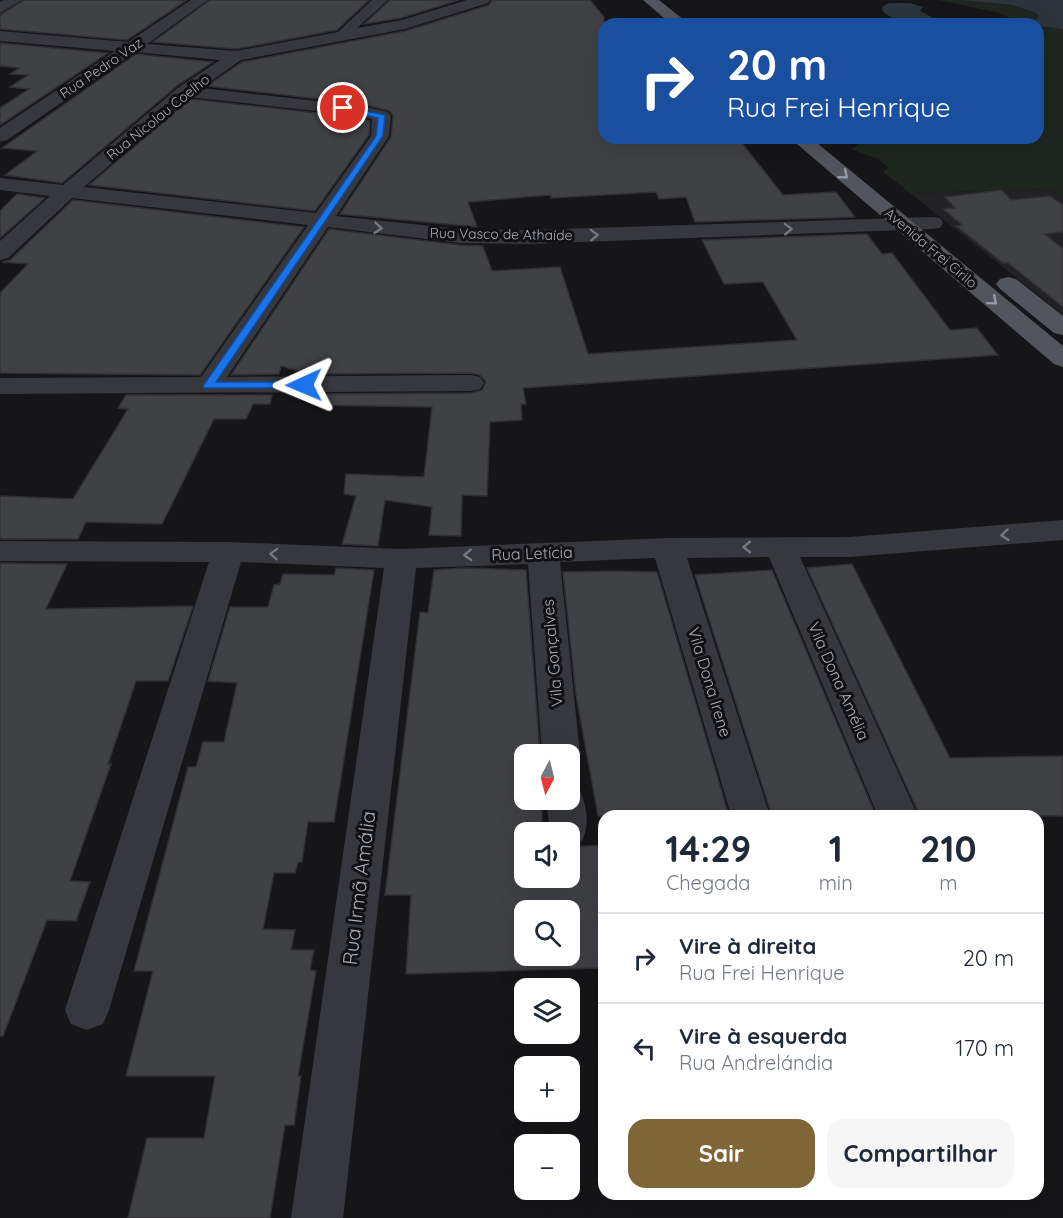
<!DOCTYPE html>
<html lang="pt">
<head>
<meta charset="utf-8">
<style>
	body { margin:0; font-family:Quicksand,sans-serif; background:#f6f6f7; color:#1f2937; height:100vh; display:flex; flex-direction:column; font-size:22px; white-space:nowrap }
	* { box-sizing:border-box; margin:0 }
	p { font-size:20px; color:#747a83 }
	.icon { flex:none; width:33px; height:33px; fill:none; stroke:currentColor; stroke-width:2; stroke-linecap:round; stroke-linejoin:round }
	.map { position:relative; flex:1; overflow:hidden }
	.sheet { position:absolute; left:598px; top:810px; width:446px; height:390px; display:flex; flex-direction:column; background:#fff; border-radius:18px; box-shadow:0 6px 24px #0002 }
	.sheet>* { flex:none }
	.guide { position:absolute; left:598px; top:18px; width:446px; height:126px; border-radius:18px; box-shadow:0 6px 24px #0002; background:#1a4fa0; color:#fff; overflow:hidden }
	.needle { width:39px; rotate:187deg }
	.fabs { position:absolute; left:514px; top:744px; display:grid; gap:12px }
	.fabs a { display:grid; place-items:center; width:66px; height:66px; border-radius:12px; background:#fff; box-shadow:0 6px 24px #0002; font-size:30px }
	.pin { position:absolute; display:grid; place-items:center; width:51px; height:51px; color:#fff; margin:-26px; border:3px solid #fff; border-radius:50%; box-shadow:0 2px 6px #0007 }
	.me { position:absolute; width:66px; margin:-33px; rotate:269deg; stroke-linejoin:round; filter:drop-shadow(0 0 4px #0008) }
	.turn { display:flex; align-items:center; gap:21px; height:126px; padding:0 30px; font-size:27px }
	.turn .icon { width:78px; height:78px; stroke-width:2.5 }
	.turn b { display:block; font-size:42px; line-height:51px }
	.eta { display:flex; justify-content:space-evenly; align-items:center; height:102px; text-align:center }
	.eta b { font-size:36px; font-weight:700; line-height:42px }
	.primary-button { display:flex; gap:12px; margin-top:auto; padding:12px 30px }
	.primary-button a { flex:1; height:69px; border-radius:18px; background:#7e6636; color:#fff; font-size:24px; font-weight:700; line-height:69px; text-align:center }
	.primary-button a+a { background:#f6f6f7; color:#1f2937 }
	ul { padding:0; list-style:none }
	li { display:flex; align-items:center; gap:18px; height:90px; padding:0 30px; border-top:2px solid #e0e1e3 }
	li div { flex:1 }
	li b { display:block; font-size:22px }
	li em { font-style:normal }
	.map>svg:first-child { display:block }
	.built { fill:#222225 }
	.green { fill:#1e261f }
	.water { fill:#2c353c }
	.building { fill:#404145; stroke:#303034; stroke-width:1.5; fill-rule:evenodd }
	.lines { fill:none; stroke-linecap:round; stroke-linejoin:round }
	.minor { fill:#37383d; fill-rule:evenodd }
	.major { fill:#53555c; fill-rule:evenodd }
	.oneway { stroke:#979ba6 }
	.oneway2 { stroke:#757881 }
	.route { fill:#1a73e8; stroke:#114b97; stroke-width:1.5 }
	.labels { text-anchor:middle; stroke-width:6; stroke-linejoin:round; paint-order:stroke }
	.far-street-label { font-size:14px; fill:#a8adb8; stroke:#111113 }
	.street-label { font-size:16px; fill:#a8adb8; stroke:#111113 }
	.near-street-label { font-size:20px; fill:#a8adb8; stroke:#111113 }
</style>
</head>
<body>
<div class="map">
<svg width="1063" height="1218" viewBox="0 0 1063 1218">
	<rect width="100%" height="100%" fill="#161618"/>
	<path class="built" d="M1050 189 1063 197V315L910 193Z"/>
	<path class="green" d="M939 0H1063V197L1050 189 910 193 883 172 888 168 878 159 851 149 869 138H1038V24H1024L999 13Z"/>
	<g class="water">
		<path d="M963 0H1063V29L1024 24 1036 20 1039 16 1035 12 1013 5Z"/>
		<path d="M889 3H910L923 7 920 11 937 20C923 25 891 23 882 10L883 6Z"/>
	</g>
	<g class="building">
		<path d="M24 0H187L127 40 0 29V15Z"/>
		<path d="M210 0H369L337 30 236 49 153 42Z"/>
		<path d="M390 0H459L401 18 364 24Z"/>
		<path d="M492 0H590L604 17V138H738L783 195 836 192 855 217 695 222 686 197 659 199 656 192 551 198 550 195 468 202 477 227 340 214 391 137 393 116 390 111 362 104 207 86 242 62 405 31 489 5Z"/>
		<path d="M0 43 108 53 0 125V108L29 89 10 87 28 75 10 74 19 68 0 66Z"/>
		<path d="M136 54 213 62 178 85 62 183 5 175 37 151 2 148Z"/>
		<path d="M190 99 362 118 370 121 369 135 315 211 89 185Z"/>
		<path d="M1002 190 1011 200 1050 196 1063 205V232L1045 234 1063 249V307L1008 263H1003L956 226 962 225 943 209 955 208 945 197Z"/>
		<path d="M17 194 45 198 0 238V211Z"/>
		<path d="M73 200 304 227 200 375 0 373V293L28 264 2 262 10 260Z"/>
		<path d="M329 229 460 245 483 246 492 271 560 267 588 354 797 340 763 282 724 284 702 240 867 234 882 254 892 253 950 330 977 328 998 355 523 388 526 404H521L522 420 490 422 487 496 462 495 461 536 429 535 432 507 385 500 378 546 342 544 356 496 344 494 346 474 424 477 432 407 315 405 317 394 471 393 482 390 486 382 480 375 471 373 309 374 281 366 279 374 231 375Z"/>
		<path d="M126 395H272L270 404H253L246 419H214L162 524 86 522 78 539H0V496L73 499 128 409 118 408Z"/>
		<path d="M0 563 67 564 46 609 193 606 168 681H136L108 764H111L70 881 90 882 76 921 47 920 3 1036H0Z"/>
		<path d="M852 564 950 758 1063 756V816H920L807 568Z"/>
		<path d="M336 568 374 570 334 822H308L302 862H298L295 873H274L263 929 295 930 291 950H314L310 970 316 971 298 1076H301L294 1125H285L270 1218H128L147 1138H204L215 1076H126L153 971H134L188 767H196L203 742H224L237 683 208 681 230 607H268L274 585 280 584 283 574 334 575Z"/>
		<path d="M465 568 526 570 540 754H525V800H542V832H525V878H570V847L604 845V950H599L600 968 406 974 411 895H385L420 612 428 613 434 570ZM525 910H570V956H525Z"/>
		<path d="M772 570 876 816H772L695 575Z"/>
		<path d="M614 571 657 572 729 816H598L576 695 563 572Z"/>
	</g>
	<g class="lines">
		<g class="minor">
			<path d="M4 0H22L0 13V2Z"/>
			<path d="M191 0H208L147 44 236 51 338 32 372 0H388L357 28 402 20 467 0H490L488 3 405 29 241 60 201 88 362 106 388 112 391 116 389 136 336 216 460 229 528 230 932 217 940 218 943 223 940 228 932 229 528 244 460 243 328 227 227 377 471 375 480 377 484 383 480 389 471 391 0 394V378L201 377 308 225 72 198 8 258 0 260V241L50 196 0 190V178L63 185 179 87 220 60 135 52 7 140 0 142V128L115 51 0 41V31L128 42ZM189 97 362 116 372 119 371 136 316 213 84 187Z"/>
			<path d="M1063 520V540L850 557H800L918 816H878L769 557 687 558 770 816 731 815 655 558 560 562 580 754 574 764 570 765V754H542L528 564 416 568 343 1218H291L384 568 241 562 109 1010 103 1024 87 1030 71 1024 65 1010 209 562 0 561V541L228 542 401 549 668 538 850 537Z"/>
			<path d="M570 786 579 789C587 805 590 825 582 841L570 845V832H550L546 800H570Z"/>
		</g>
		<g class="major">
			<path d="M643 0H659L689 24H671Z"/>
			<path d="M790 138H811L1063 346V367L1054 364Z"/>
			<path d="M1008 277 1016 279 1063 316V335L1054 333 1000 289 996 284 1000 279Z"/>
		</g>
	</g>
	<defs><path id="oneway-chevron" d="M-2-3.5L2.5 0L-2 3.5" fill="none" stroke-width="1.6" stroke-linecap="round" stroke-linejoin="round" transform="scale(1.5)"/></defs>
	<g class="oneway">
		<use href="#oneway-chevron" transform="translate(844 175) rotate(40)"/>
		<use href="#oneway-chevron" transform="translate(993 301) rotate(40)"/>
	</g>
	<g class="oneway2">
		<use href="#oneway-chevron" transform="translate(378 228) rotate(5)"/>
		<use href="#oneway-chevron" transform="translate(788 229) rotate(-2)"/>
		<use href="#oneway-chevron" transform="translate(594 235) rotate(-2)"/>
		<use href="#oneway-chevron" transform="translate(1005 535) rotate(175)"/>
		<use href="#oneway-chevron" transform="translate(747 547) rotate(179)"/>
		<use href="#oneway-chevron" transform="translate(274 554) rotate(-178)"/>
		<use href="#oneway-chevron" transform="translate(468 555) rotate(177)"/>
	</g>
	<path class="route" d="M343 106 385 115 383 136 216 382H304L309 385 304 388H204L203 386 376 136 378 118 341 110Z"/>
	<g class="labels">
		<g class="far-street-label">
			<text transform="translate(101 68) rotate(-34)" y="5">Rua Pedro Vaz</text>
			<text transform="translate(158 117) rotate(-39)" y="5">Rua Nicolau Coelho</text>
			<text transform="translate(501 234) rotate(1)" y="5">Rua Vasco de Athaíde</text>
			<text transform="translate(931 248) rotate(40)" y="5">Avenida Frei Cirilo</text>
		</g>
		<g class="street-label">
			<text transform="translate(532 553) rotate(-2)" y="6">Rua Letícia</text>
			<text transform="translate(552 653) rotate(-95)" y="6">Vila Gonçalves</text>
			<text transform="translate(839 681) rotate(66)" y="6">Vila Dona Amélia</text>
			<text transform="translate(710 682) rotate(73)" y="6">Vila Dona Irene</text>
		</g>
		<g class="near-street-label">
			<text transform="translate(359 888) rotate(-83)" y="7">Rua Irmã Amália</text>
		</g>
	</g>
</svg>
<div class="fabs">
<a><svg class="needle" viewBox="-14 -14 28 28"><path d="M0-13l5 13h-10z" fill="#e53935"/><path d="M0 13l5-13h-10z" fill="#747a83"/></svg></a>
<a><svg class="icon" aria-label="sound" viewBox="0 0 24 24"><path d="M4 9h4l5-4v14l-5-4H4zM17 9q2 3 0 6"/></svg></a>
<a><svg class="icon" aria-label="search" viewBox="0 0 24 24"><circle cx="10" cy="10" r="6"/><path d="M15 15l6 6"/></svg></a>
<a><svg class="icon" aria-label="layers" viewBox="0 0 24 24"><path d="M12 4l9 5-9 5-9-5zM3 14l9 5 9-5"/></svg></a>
<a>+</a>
<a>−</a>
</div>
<div class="pin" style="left:343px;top:108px;background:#d93025"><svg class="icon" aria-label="arrive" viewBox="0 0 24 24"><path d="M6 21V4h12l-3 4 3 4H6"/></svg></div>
<svg class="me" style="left:304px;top:385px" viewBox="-20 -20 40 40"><path d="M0-17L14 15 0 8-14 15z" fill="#1a73e8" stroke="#fff" stroke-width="4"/></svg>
<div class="guide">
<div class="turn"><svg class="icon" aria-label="right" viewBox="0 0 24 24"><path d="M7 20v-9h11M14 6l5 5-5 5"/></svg><div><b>20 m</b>Rua Frei Henrique</div></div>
</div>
<section class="sheet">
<div class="eta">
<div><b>14:29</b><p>Chegada</p></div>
<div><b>1</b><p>min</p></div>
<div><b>210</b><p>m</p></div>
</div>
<ul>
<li><svg class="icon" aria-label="right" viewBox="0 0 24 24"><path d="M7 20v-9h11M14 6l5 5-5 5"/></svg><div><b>Vire à direita</b><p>Rua Frei Henrique</p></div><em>20 m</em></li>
<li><svg class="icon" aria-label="left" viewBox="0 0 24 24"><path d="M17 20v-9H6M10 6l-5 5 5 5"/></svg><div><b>Vire à esquerda</b><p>Rua Andrelándia</p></div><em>170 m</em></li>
</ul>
<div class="primary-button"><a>Sair</a><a>Compartilhar</a></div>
</section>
</div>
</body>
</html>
